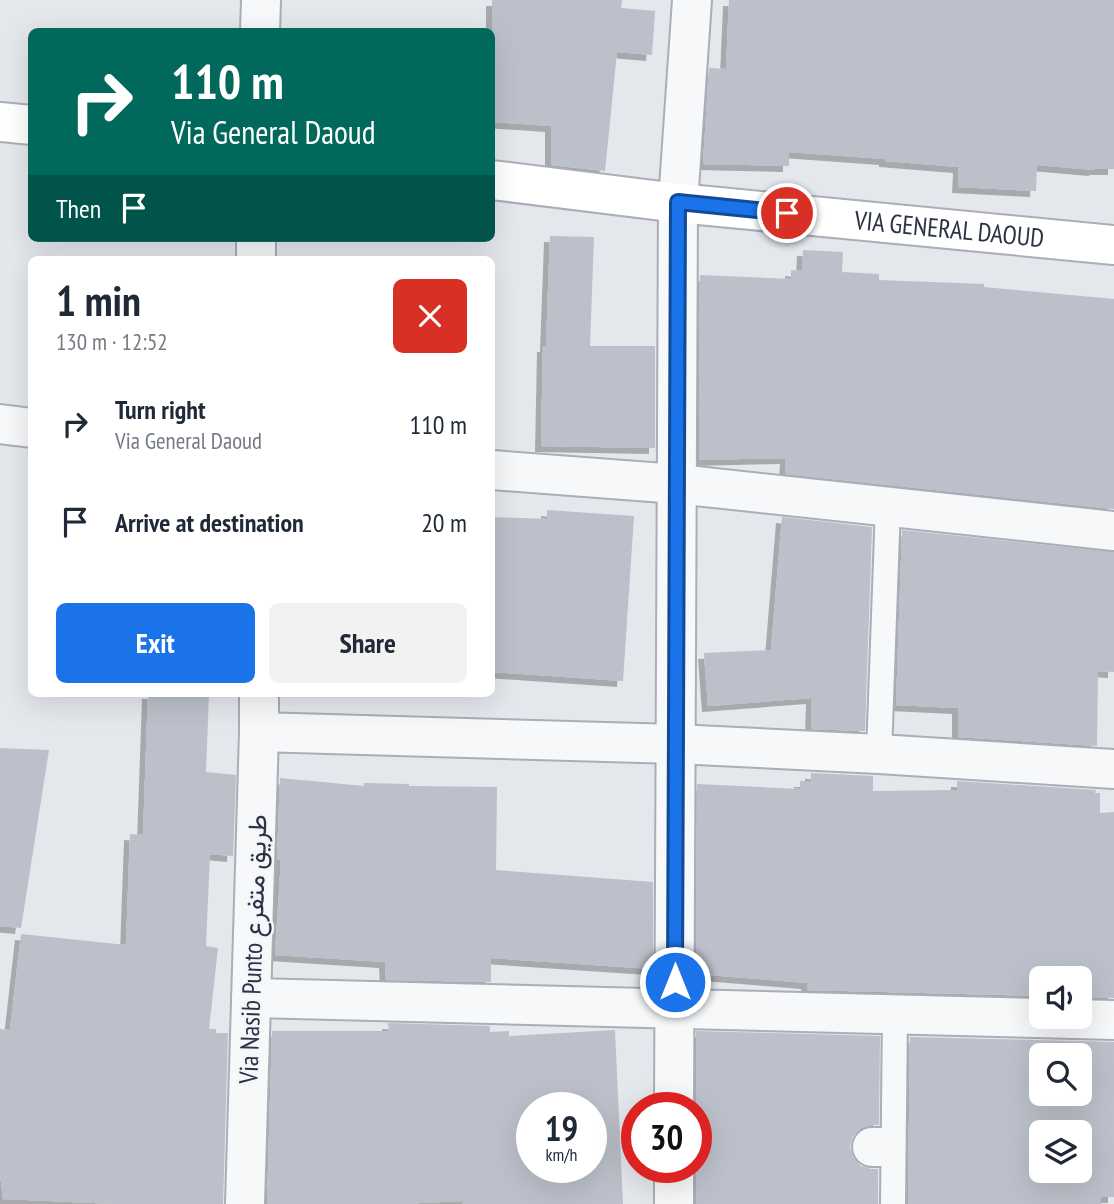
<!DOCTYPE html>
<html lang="en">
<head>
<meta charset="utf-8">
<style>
	body { margin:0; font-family:"PT Sans Narrow",Vazirmatn,sans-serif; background:#f2f2f3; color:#1f2937; height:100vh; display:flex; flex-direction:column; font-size:26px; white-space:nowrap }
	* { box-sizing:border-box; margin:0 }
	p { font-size:23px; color:#747a83 }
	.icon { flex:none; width:38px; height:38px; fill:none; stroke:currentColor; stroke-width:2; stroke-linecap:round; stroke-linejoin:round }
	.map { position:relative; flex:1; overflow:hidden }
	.drawer { position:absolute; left:28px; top:256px; width:467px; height:441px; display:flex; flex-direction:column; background:#fff; border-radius:10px; box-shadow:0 7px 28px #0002 }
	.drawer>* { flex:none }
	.hud { position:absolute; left:28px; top:28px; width:467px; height:214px; border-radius:10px; box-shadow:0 7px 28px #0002; background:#00695c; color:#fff; overflow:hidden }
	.tools { position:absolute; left:1029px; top:966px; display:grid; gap:14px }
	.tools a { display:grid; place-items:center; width:63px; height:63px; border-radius:10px; background:#fff; box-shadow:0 7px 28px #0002; font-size:35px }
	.speed { position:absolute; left:516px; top:1092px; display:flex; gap:14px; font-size:35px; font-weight:700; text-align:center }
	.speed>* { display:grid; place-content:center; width:91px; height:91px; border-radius:50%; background:#fff; box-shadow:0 7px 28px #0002; line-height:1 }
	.speed small { font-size:18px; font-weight:400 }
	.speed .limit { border:10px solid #d22; background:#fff; color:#111 }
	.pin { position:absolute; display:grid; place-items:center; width:60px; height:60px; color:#fff; margin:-30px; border:4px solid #fff; border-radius:50%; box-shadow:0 2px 7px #0007 }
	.me { position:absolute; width:77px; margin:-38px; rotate:0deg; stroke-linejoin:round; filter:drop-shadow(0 0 5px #0008) }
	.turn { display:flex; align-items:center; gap:24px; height:147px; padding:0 28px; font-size:32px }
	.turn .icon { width:91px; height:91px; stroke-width:2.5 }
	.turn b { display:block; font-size:49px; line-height:60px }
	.then { display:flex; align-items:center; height:66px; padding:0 28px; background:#0003; gap:14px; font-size:26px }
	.round { display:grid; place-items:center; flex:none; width:74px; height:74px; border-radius:10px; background:#f2f2f3 }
	.summary { display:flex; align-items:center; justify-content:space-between; height:119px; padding:0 28px }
	h1 { font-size:42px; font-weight:700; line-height:52px }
	.cta { display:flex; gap:14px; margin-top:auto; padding:14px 28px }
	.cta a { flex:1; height:80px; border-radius:10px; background:#1a73e8; color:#fff; font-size:28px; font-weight:700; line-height:80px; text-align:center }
	.cta a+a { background:#f2f2f3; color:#1f2937 }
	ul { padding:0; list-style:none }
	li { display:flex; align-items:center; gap:21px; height:98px; padding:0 28px }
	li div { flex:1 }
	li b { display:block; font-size:26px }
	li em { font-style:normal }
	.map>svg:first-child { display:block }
	.building { fill:#bbc0ca; fill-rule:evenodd; filter:url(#shadow) }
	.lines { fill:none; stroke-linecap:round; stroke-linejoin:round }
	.lane-casing { stroke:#a9aeb7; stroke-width:28 }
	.street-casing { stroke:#a9aeb7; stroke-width:42 }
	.secondary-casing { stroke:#a9aeb7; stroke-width:42 }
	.lane { stroke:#f7f8fa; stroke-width:24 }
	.street { stroke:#f7f8fa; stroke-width:38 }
	.secondary { stroke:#fff; stroke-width:38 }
	.route-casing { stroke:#114b97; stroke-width:18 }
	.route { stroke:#1a73e8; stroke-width:12 }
	.labels { text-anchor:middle; stroke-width:5; stroke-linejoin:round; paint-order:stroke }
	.street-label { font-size:26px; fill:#2b3445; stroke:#f4f6f9 }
</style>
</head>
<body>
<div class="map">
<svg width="1114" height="1204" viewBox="0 0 1114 1204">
	<defs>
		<filter id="shadow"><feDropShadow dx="-6" dy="6" stdDeviation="0" flood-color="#0004"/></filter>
	</defs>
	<rect width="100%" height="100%" fill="#e4e7ec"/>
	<g class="building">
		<path d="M492 0H622L621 8 655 11 652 55 617 52 605 171 551 165V126L492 122Z"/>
		<path d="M729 0H1114V169H1095V170L1037 165 1036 191 958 187 959 167 885 161V159L789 152V166L703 164 709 68 726 69Z"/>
		<path d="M550 236 594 237 590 346H655V448L541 446 543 346H546Z"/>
		<path d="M803 250 843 252 842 272 879 274V280L984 284V287L1114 299V509L785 474 786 458 699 460 700 275 791 279V270L802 271Z"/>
		<path d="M547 510 634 516 623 681 492 672V517L547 519Z"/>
		<path d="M782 517 872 527 865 731 811 729 812 698 708 706 704 653 771 650Z"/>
		<path d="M902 530 1114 552V672L1098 671 1097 746 958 737V708L896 705Z"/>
		<path d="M148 693H209L206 772 236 775 233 856 210 854 206 946 218 948 209 1029H216V1033H228L223 1204H118L3 1199 0 1174V1029L10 1030 21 934 126 945 130 834 143 835Z"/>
		<path d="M0 748 49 750 21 928 0 926Z"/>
		<path d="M811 773 873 776V791L957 790V781L1096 790 1095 793H1100V813L1114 812V998L1080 997V978H1041V996L807 990V983L696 974 697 784 800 789V781H811Z"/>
		<path d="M280 778 364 786V783L409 784V786L497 787 496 870 653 882V969L491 958V982L386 980 385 962 275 955 281 860H277Z"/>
		<path d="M388 1023 490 1026V1032L509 1031V1036L615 1030 623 1204H462V1201L398 1204H267L272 1031H389ZM532 1108H592V1167H532Z"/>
		<path d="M696 1031 880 1036 879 1125H871L861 1128 853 1137 850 1146 853 1157 861 1166 871 1169H878V1204H696Z"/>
		<path d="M910 1037 1114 1042V1197H1101V1204H908ZM1041 1055H1080V1094H1041ZM1041 1132H1080V1171H1041Z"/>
	</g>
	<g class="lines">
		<g class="lane-casing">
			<g id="lane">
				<path d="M879 754 888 506"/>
				<path d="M893 1204 895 1014"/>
			</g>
		</g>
		<g class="street-casing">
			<g id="street">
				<path d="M260 32 261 0"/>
				<path d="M256 238V259"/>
				<path d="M0 424 32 428"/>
				<path d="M492 470 677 484 1114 531"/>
				<path d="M259 732 676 744 879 754 1114 769"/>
				<path d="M251 998 1114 1020"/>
				<path d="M674 1108 678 203 692 0"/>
				<path d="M872 1147H882"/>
				<path d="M245 1204 259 732V693"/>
				<path d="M674 1204V1167"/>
			</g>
		</g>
		<g class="secondary-casing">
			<g id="secondary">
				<path d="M0 122 32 125"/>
				<path id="s1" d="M492 180 678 203 1114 245"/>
			</g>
		</g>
		<use href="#lane" class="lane"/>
		<use href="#street" class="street"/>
		<use href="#secondary" class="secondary"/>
	</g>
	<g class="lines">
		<g class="route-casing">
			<path id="route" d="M675 982 678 202 787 213"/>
		</g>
		<use href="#route" class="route"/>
	</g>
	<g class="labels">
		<g class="street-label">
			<text dy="9" stroke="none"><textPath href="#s1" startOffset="460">VIA GENERAL DAOUD</textPath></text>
			<text transform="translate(253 949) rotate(-88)" y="9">Via Nasib Punto طريق متفرع</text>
		</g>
	</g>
</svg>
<div class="tools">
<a><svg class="icon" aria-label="sound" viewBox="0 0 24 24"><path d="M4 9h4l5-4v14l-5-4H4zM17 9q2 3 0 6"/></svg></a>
<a><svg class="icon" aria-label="search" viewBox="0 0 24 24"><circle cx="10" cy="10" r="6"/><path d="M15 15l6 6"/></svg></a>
<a><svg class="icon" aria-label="layers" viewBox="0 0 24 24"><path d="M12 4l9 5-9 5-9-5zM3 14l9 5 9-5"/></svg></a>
</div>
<div class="speed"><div>19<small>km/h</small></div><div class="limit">30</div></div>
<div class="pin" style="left:787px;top:213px;background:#d93025"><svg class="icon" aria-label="arrive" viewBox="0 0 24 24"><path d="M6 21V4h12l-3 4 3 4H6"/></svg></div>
<svg class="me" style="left:675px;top:982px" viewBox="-20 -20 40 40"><circle r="17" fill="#1a73e8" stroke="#fff" stroke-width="3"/><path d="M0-11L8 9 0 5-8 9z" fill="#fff"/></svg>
<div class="hud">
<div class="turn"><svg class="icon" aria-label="right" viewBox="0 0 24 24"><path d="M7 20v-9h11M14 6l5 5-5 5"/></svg><div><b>110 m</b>Via General Daoud</div></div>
<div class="then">Then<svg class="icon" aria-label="arrive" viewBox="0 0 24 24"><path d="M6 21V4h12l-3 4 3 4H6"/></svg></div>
</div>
<section class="drawer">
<div class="summary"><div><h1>1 min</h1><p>130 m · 12:52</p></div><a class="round" style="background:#d93025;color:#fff"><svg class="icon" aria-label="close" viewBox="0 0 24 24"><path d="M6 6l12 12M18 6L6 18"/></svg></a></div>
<ul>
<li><svg class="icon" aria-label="right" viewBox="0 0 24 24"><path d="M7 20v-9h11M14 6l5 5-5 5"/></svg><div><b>Turn right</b><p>Via General Daoud</p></div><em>110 m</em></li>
<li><svg class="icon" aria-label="arrive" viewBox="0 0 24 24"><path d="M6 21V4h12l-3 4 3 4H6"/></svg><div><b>Arrive at destination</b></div><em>20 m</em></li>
</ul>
<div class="cta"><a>Exit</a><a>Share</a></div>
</section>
</div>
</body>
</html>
